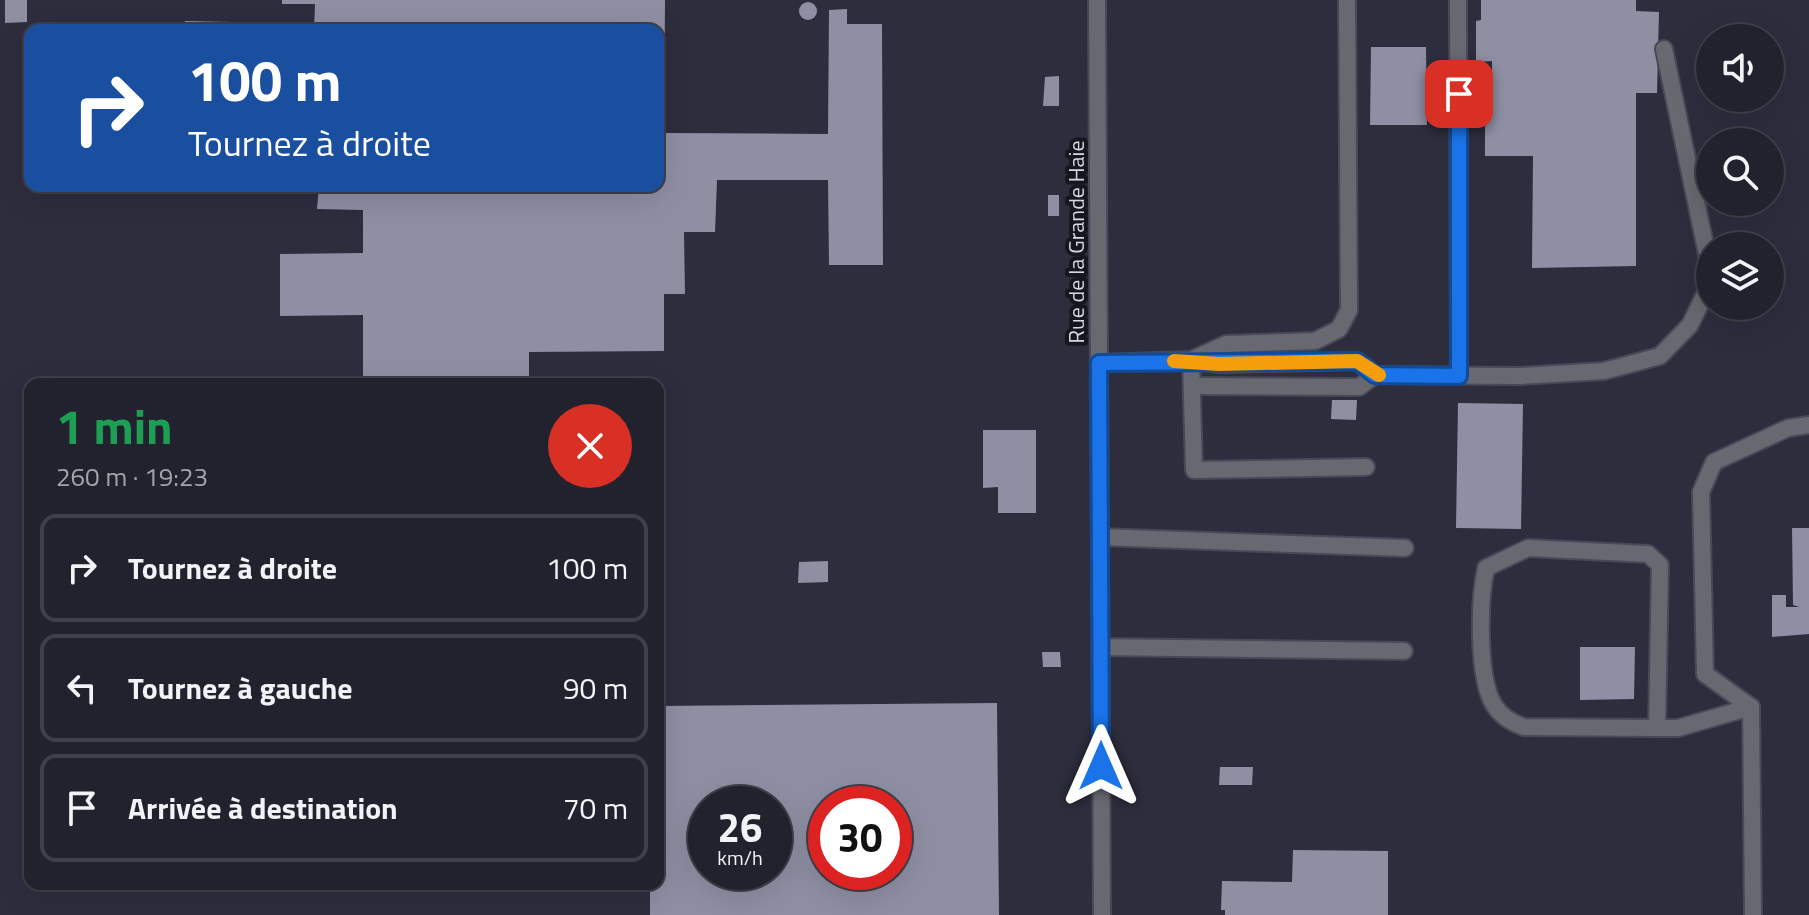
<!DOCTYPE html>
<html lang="fr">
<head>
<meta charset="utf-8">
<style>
	body { margin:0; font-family:"Titillium Web",sans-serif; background:#2e2f3a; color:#f1f3f6; height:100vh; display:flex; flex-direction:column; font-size:30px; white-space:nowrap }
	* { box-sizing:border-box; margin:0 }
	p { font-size:26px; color:#a2a4aa }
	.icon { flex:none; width:44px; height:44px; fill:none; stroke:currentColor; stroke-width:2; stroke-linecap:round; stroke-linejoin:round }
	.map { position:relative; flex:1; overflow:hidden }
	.drawer { position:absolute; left:24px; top:378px; width:640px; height:512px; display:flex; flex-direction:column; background:#22222e; border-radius:16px; box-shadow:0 8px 32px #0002,0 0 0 2px #3f3f4a }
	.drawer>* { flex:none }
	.banner { position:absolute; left:24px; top:24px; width:640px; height:168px; border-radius:16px; box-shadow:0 8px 32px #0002,0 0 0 2px #3f3f4a; background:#1a4fa0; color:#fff; overflow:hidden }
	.controls { position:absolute; left:1696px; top:24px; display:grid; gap:16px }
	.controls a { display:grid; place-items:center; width:88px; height:88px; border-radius:50%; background:#22222e; box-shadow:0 8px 32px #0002,0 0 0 2px #3f3f4a; font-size:40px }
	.speed { position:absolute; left:688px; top:786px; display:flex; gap:16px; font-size:40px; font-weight:700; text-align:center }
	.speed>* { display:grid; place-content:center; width:104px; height:104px; border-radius:50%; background:#22222e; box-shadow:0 8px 32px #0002,0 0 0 2px #3f3f4a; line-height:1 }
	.speed small { font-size:20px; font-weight:400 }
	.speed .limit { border:12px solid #d22; background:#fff; color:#111 }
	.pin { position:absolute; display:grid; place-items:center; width:68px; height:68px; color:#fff; margin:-34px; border-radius:16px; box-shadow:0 4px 12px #0006 }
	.me { position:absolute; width:88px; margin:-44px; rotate:0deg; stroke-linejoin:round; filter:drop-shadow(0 0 6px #0008) }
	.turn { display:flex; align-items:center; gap:28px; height:168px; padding:0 32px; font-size:36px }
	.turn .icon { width:104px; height:104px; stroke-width:2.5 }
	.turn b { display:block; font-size:56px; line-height:68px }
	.round { display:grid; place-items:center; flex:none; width:84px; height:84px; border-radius:42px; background:#2e2f3a }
	.overview { display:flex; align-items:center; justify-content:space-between; height:136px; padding:0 32px }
	h1 { font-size:48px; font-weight:700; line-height:60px; color:#1e9e55 }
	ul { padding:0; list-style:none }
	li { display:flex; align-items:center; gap:24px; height:108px; margin:0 16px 12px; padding:0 16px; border:4px solid #3f3f4a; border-radius:16px }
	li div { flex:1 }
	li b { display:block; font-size:30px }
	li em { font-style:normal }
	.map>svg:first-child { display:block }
	.building { fill:#8e8fa3; fill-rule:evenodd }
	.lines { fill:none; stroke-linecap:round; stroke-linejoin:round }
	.lane-casing { stroke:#484858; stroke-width:20 }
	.street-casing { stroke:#484858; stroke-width:20 }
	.lane { stroke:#686871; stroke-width:16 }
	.street { stroke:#686871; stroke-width:16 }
	.route-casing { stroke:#114b97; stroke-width:20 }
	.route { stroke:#1a73e8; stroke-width:14 }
	.slow { stroke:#f59e0b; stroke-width:14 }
	.labels { text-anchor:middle; stroke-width:8; stroke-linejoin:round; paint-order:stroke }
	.street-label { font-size:22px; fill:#d8d8e3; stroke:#16161e }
</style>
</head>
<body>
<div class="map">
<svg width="1809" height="915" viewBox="0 0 1809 915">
	<rect width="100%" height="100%" fill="#2d2d3e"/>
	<g class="building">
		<path d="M5 0H27V22L5 23Z"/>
		<path d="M282 0H665L664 133 828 134 829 10 847 9V24H882L883 265H829L828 180H717L715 232H684L685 294H664V351L529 352V384H363V315L280 316V254L363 253V210L317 209 319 186H658V30H314L315 4H282Z"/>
		<path d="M1481 0H1636V11L1659 12 1657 93H1636V266L1532 268 1533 156H1485V80H1492V61L1476 62V21L1481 20Z"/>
		<circle cx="808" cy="11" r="9"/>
		<path d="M185 21 286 23V30H185Z"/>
		<path d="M1371 47H1426L1427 125H1370Z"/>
		<path d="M1059 76V106H1043L1045 77Z"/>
		<rect x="1048" y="195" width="11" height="21"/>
		<path d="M1332 400H1357L1356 420 1331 419Z"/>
		<path d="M1458 403 1523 404 1521 529 1456 528Z"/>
		<path d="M983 430H1036V513H998V487L983 488Z"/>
		<path d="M1792 528H1809V634L1772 637V595H1786V607H1799L1793 605Z"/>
		<path d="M828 561V582L798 583 799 562Z"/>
		<path d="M1580 647H1635L1634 699 1580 700Z"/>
		<path d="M1042 652H1060L1061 667H1043Z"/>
		<path d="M997 703 999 915H650V884H658V706ZM706 804H774V872H706ZM826 804H894V872H826Z"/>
		<path d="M1220 767H1253L1252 785H1219Z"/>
		<path d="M1293 850 1388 851V915H1225V910H1221L1222 881 1292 882Z"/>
	</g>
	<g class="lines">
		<g class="lane-casing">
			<g id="lane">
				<path d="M1458 0 1459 376"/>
				<path d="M1099 363 1191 360 1226 344 1315 341 1339 329 1349 310 1347 0"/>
				<path d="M1192 386 1359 387 1375 375"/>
				<path d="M1366 467 1194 470 1191 360 1219 364 1357 361 1375 375 1520 376 1604 371 1660 356 1690 325 1706 292 1707 254 1664 49"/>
				<path d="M1100 537 1405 548"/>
				<path d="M1100 647 1404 651"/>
				<path d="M1751 707 1705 674 1701 492 1714 462 1788 428 1809 425"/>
				<path d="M1657 728 1660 565 1648 554 1528 548 1486 568C1479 599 1477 678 1494 705 1501 716 1512 723 1524 727L1657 728H1678L1751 707"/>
			</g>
		</g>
		<g class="street-casing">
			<g id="street">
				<path d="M1097 0 1102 915"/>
				<path d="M1751 707 1753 915"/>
			</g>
		</g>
		<use href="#lane" class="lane"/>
		<use href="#street" class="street"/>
	</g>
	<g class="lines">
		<g class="route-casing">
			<path id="route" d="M1101 766 1099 363 1357 361 1375 375 1459 376V94"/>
		</g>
		<use href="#route" class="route"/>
		<path class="slow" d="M1174 361 1219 364 1357 361 1379 375"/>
	</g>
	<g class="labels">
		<g class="street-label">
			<text transform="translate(1076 242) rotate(-90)" y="8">Rue de la Grande Haie</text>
		</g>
	</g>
</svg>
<div class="controls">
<a><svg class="icon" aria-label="sound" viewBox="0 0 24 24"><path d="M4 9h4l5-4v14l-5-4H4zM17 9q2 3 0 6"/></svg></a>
<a><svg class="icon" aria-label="search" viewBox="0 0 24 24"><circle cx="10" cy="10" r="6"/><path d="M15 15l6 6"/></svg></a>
<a><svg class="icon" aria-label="layers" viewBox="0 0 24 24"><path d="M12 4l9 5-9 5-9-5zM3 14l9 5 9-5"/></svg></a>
</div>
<div class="speed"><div>26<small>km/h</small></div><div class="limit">30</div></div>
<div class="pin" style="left:1459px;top:94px;background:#d93025"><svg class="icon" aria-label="arrive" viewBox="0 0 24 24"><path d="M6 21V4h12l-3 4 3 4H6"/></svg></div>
<svg class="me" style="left:1101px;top:766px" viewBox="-20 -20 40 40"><path d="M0-17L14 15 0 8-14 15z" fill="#1a73e8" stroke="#fff" stroke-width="4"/></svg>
<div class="banner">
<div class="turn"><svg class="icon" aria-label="right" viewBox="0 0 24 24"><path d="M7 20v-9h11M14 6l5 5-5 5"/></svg><div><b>100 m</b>Tournez à droite</div></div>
</div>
<section class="drawer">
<div class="overview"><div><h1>1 min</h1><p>260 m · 19:23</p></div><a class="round" style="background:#d93025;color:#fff"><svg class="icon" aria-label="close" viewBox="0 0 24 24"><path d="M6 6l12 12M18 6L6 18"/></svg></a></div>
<ul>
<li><svg class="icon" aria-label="right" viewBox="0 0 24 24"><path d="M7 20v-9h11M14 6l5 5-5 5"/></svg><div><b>Tournez à droite</b></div><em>100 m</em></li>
<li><svg class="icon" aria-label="left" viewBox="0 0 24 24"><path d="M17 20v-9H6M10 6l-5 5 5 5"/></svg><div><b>Tournez à gauche</b></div><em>90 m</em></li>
<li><svg class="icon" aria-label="arrive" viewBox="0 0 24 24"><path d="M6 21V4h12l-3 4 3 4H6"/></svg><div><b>Arrivée à destination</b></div><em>70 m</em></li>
</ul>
</section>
</div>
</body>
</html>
